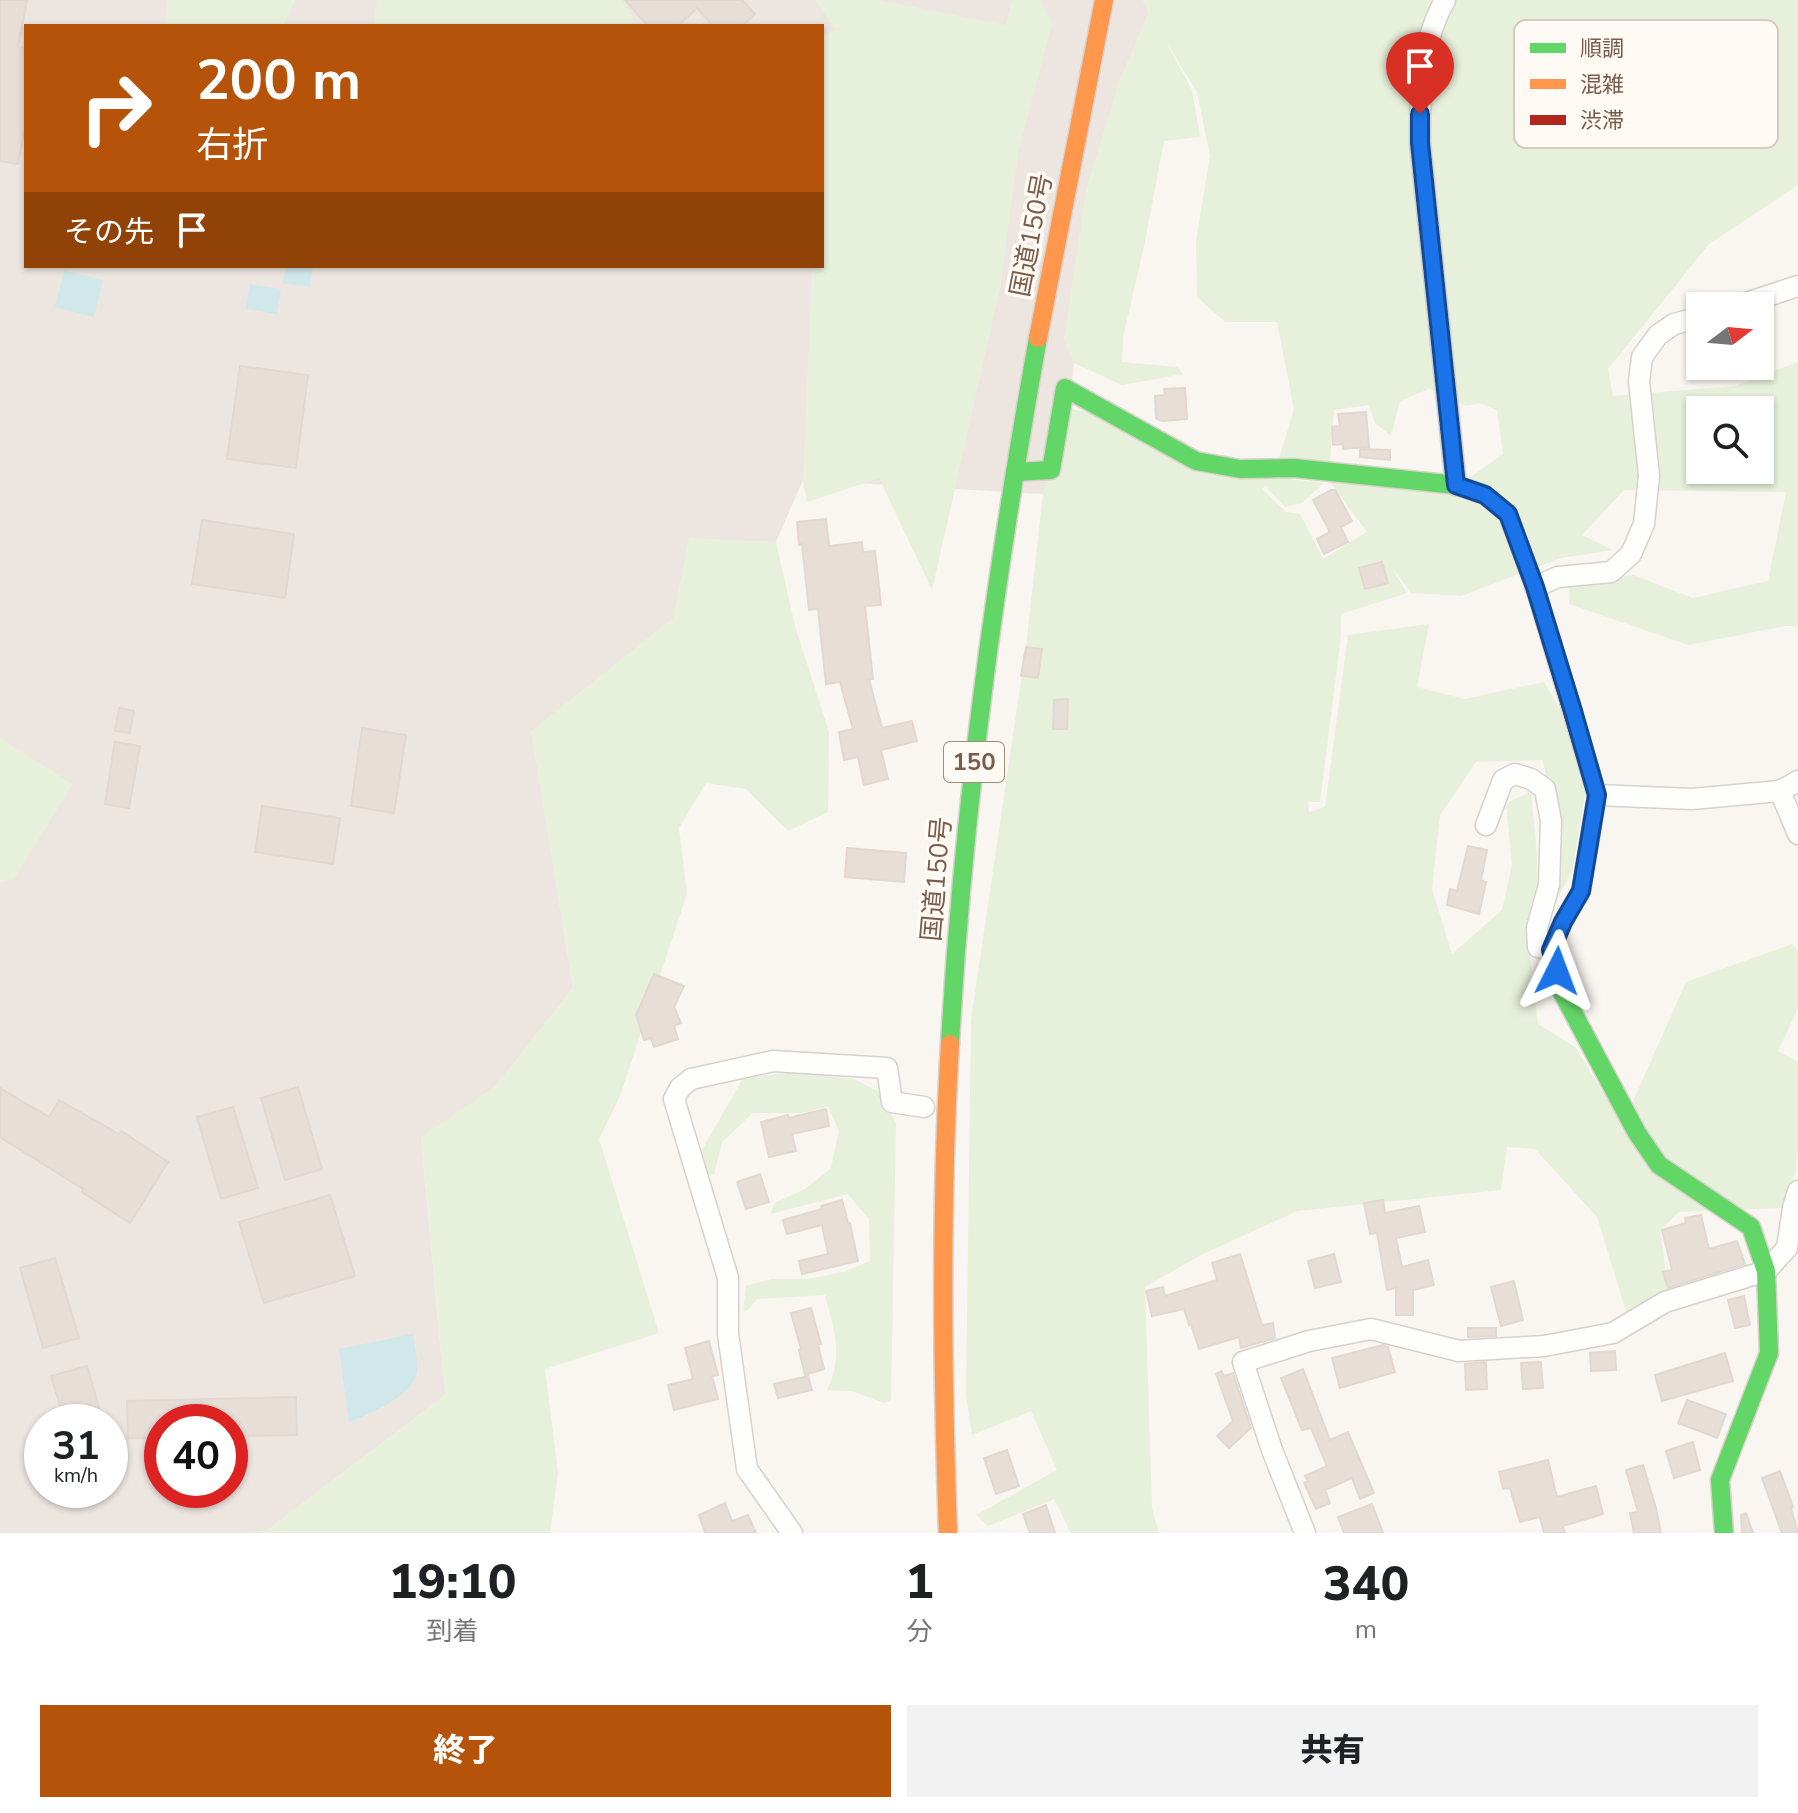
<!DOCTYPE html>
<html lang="ja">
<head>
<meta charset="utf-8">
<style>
	body { margin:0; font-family:"Nunito Sans","Noto Sans JP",sans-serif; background:#f2f2f2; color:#202124; height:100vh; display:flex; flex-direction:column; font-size:30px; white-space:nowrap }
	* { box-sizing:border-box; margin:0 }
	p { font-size:26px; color:#757577 }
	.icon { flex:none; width:44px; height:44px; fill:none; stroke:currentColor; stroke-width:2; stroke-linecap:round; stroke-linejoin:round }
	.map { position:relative; height:1533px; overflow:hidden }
	.details { display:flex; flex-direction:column; background:#fff; flex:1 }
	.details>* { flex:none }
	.top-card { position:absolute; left:24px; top:24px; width:800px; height:244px; border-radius:0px; box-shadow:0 2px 6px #0004; background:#b45309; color:#fff; overflow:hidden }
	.needle { width:52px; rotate:74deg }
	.buttons { position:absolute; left:1686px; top:292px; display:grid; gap:16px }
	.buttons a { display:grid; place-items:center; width:88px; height:88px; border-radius:0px; background:#fff; box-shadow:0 2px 6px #0004; font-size:40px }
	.speed { position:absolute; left:24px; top:1404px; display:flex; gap:16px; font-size:40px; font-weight:700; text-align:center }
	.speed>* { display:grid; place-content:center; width:104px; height:104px; border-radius:50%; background:#fff; box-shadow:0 2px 6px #0004; line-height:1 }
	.speed small { font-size:20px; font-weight:400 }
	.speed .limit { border:12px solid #d22; background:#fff; color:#111 }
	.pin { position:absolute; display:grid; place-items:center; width:68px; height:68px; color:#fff; margin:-82px -34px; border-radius:50% 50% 50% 0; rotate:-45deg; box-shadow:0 0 8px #0007 }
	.pin .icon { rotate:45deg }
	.me { position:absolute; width:88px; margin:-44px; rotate:3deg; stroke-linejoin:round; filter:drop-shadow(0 0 6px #0008) }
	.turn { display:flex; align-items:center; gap:28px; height:168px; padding:0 40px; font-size:36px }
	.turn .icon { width:104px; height:104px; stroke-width:2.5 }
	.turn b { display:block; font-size:56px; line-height:68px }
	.then { display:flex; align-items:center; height:76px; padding:0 40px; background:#0003; gap:16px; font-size:30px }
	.eta { display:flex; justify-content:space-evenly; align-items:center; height:136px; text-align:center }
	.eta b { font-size:48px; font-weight:800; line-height:56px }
	.action { display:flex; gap:16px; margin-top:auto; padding:16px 40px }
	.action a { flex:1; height:92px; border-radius:0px; background:#b45309; color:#fff; font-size:32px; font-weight:800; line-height:92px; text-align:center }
	.action a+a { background:#f2f2f2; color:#202124 }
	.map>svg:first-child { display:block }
	.industrial { fill:#ede5e0; fill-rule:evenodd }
	.green { fill:#e7f0db; fill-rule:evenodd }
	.water { fill:#d0e8ea }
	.building { fill:#e6ded7; stroke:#e2d8d2; stroke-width:2 }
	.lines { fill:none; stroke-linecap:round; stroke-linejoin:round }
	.street-casing { stroke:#d7d1cb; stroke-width:23 }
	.fast-casing { stroke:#d9d2cb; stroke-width:21 }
	.slow-casing { stroke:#d9d2cb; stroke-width:21 }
	.jam-casing { stroke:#d9d2cb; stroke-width:21 }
	.street { stroke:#fefefd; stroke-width:20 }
	.fast { stroke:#63d668; stroke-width:18 }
	.slow { stroke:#ff974d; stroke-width:18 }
	.jam { stroke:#b3261e; stroke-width:18 }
	.route-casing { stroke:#114b97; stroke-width:20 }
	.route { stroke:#1a73e8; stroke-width:14 }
	.labels { text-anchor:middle; stroke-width:7; stroke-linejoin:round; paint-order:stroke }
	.shield { fill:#fffaf3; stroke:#a28b7f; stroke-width:2 }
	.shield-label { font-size:24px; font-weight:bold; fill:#7a5c4d }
	.street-label { font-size:26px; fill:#7a5c4d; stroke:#fffaf3 }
	.key { fill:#fffaf3; stroke:#d7cbc1; stroke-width:2 }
	.key-label { font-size:22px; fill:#7a5c4d }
</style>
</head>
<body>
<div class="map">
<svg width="1798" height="1533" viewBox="0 0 1798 1533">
	<rect width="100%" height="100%" fill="#f9f5f0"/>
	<path class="industrial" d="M0 0H1143L1149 13 1118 85 1064 339 1074 363 1070 409 1043 494 803 480 776 542 758 541 543 803 573 988 495 1087 421 1138 441 1354 447 1384 445 1395 269 1529 251 1533H0ZM26 26H822V266H26ZM42 1422H110V1490H42ZM162 1422H230V1490H162Z"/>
	<g class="green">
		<path d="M168 0H295L283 26H164Z"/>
		<path d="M377 0H621L639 26H373Z"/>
		<path d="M815 0H878L1006 25 1012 0H1040L1052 24 1018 153 1000 289 932 590 879 478 807 502 803 480 812 266H822V35L836 30Z"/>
		<path d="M1143 0H1798V185L1709 244 1608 369 1613 396 1735 386 1798 362V626H1785L1688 645 1569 604 1570 583 1633 575 1693 598 1768 581 1786 492 1624 490 1582 535 1613 550 1561 558 1461 596 1411 593 1391 566 1407 593 1341 614V636L1320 802H1308L1309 812 1325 807 1348 635 1429 624 1417 687 1465 699 1544 682 1575 734 1586 787 1572 872 1557 899 1554 824 1543 760 1476 762 1440 815 1432 889 1452 954 1502 910 1512 865 1506 803 1531 792 1537 855V928L1528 939 1538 1024 1575 1047 1623 1124 1686 982 1792 944 1798 950V1008L1778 1051 1798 1062V1147L1795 1174 1781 1208 1679 1212 1660 1230 1669 1295 1629 1321 1597 1217 1535 1149 1507 1147 1501 1190 1297 1211 1201 1255 1145 1287 1152 1508 1159 1533H1071L1054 1499 988 1526 976 1515 1057 1470 1031 1411 972 1435 966 1396 971 1020 1026 647 1043 494 1070 409 1103 415 1189 467 1324 483 1302 503 1285 507 1266 487 1262 489 1286 512 1300 514 1323 559 1367 532 1330 482 1453 490 1503 454 1497 410 1480 403 1466 406 1429 389 1400 401 1391 436 1375 423 1369 405 1334 410 1330 462H1278L1294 409 1277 322H1225L1197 297 1196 241 1210 156 1197 92 1165 40 1192 90 1200 137 1164 141 1145 241 1123 338 1122 362 1177 367 1183 374 1122 385 1074 363 1064 340 1086 190 1118 85 1149 13ZM1700 410H1760V470H1700Z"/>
		<path d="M689 538 776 542 795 626 829 732 828 812 788 831 746 789 706 783 679 828 687 894 620 1096 599 1139 659 1333 545 1369 558 1473 550 1533H251L269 1529 445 1395 421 1137 495 1087 573 988 531 731 673 618Z"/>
		<path d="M0 738 73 784 14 879 0 882Z"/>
		<path d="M793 1072 854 1079 881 1093 896 1123 891 1400 884 1403 852 1391 827 1390C844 1355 834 1330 825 1295L757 1299 748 1310 743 1311 746 1286 771 1279H808L843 1272 870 1261 869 1219 848 1194 771 1214 774 1203 805 1189 831 1168 839 1131 828 1107 801 1113H753L722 1142 714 1174H708L702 1150 743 1078Z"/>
	</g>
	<g class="water">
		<path d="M286 266H313L310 287 283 283Z"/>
		<path d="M64 271 103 280 94 317 55 307Z"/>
		<path d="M250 284 281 289 277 314 246 309Z"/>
		<path d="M413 1334C414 1346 419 1362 417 1373 411 1398 370 1412 349 1423L339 1349Z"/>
	</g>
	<g class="building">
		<path d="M0 0H27L18 47 26 48V122L18 164 0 161Z"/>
		<path d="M625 0H742L755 14 742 26H713L697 8 678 26H648Z"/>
		<path d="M240 366 308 375 296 468 227 459Z"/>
		<path d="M1185 388 1187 419 1162 421 1156 418 1155 396 1165 395 1164 389Z"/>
		<path d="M1366 412 1369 447 1343 449V444L1333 445 1332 427 1340 426 1338 414Z"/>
		<path d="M1360 449 1390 450V460L1360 457Z"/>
		<path d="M1331 490H1335L1352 521 1341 527 1348 542 1324 554 1317 539 1330 532 1313 500Z"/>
		<path d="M826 519 829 546 862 542 863 552 875 551 881 605 865 606 873 679H869L882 728 912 721 917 741 881 750 888 779 864 785 858 757 844 760 839 732 853 729 840 682 826 684 818 609 809 610 802 544 799 545 797 522Z"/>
		<path d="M202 520 294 534 285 598 192 584Z"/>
		<path d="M1382 562 1388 583 1365 589 1359 568Z"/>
		<path d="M1026 647 1042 649 1038 678 1021 676Z"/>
		<path d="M1068 699 1067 729H1053L1054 700Z"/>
		<path d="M119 708 134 711 130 733 115 731Z"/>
		<path d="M362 728 406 735 394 813 351 806Z"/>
		<path d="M115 742 140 746 129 808 105 804Z"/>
		<path d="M262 806 340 818 333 864 255 852Z"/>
		<path d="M1468 846 1487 850 1481 880 1486 882 1479 914 1447 905 1450 889 1457 891Z"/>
		<path d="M847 848 906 853 904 882 845 877Z"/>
		<path d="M654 974 684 986 674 1007 681 1023 674 1026 678 1039 654 1047 651 1038 644 1040 636 1015Z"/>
		<path d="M298 1087 322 1169 285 1180 261 1098Z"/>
		<path d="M0 1088 49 1117 59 1100 119 1134 121 1131 168 1162 130 1223 82 1192 83 1189 0 1137Z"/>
		<path d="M233 1107 258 1188 221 1199 197 1117Z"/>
		<path d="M826 1109 829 1126 792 1134 796 1151 769 1157 761 1122 788 1115 789 1118Z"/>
		<path d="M760 1174 769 1202 746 1209 737 1182Z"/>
		<path d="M330 1195 355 1276 264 1303 239 1222Z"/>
		<path d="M842 1200 848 1223H850L858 1261 802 1274 799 1261 828 1254 822 1225 787 1234 783 1220 822 1209 821 1206Z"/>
		<path d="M1383 1200 1385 1213 1419 1206 1425 1232 1396 1238 1402 1267 1428 1260 1434 1285 1413 1290V1315H1396V1288L1387 1290 1377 1233 1370 1234 1364 1203Z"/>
		<path d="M1701 1215 1709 1249 1737 1241 1745 1264 1668 1288 1663 1272 1672 1270 1662 1230 1686 1223 1685 1218Z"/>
		<path d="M1240 1254 1262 1325 1273 1323 1275 1338 1241 1348 1239 1337 1199 1349 1191 1324 1189 1325 1184 1309 1152 1316 1146 1291 1163 1287 1165 1296 1217 1280 1212 1263Z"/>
		<path d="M1334 1254 1341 1282 1315 1288 1308 1261Z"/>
		<path d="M55 1258 79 1338 43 1348 20 1268Z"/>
		<path d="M1514 1281 1523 1320 1501 1326 1491 1287Z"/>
		<path d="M1744 1296 1750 1325 1735 1328 1728 1300Z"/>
		<path d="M811 1308 821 1344 818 1345 824 1369 805 1375 799 1350 801 1349 791 1313Z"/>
		<path d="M1468 1328H1496V1336L1468 1337Z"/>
		<path d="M709 1341 718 1375 712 1376 718 1399 674 1410 668 1385 693 1379 685 1348Z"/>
		<path d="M1383 1345 1388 1347 1395 1372 1340 1388 1332 1358Z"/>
		<path d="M1615 1351 1616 1370 1591 1371 1590 1353Z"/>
		<path d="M1725 1353 1733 1381 1662 1401 1655 1375Z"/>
		<path d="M1486 1362 1487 1389 1466 1390 1465 1364Z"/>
		<path d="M1541 1362 1543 1388 1523 1389 1521 1363Z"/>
		<path d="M87 1366 103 1422H65L51 1376Z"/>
		<path d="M1303 1369 1330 1440 1348 1432 1374 1493 1360 1499 1352 1478 1325 1490 1330 1503 1316 1509 1304 1483 1308 1481 1305 1476 1327 1466 1311 1428 1302 1430 1281 1378Z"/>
		<path d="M1221 1371 1224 1376 1233 1373 1251 1428 1229 1448 1217 1436 1233 1421 1216 1374Z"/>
		<path d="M808 1376 812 1390 778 1398 774 1384Z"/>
		<path d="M296 1397 297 1435 230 1436V1422H162V1438H128L127 1401Z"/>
		<path d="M1687 1400 1726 1414 1717 1438 1678 1423Z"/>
		<path d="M1693 1442 1700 1470 1674 1478 1666 1451Z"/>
		<path d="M1007 1450 1019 1486 996 1494 984 1458Z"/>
		<path d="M1548 1460 1557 1497 1596 1486 1603 1514 1563 1526 1565 1533H1544L1540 1517 1520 1522 1510 1488 1503 1489 1499 1472Z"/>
		<path d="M1643 1465 1656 1508 1661 1533H1634L1630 1513 1638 1512 1626 1470Z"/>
		<path d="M1780 1471 1793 1507 1791 1508 1798 1533H1782L1762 1478Z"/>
		<path d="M725 1503 732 1521 748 1515 756 1533H705L699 1515Z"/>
		<path d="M1372 1504 1383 1533H1344L1338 1517Z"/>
		<path d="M1046 1505 1055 1533H1030L1023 1514Z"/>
		<path d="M1746 1513 1753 1533H1742L1741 1515Z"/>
	</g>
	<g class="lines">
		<g class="street-casing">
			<g id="street">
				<path d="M1445 0C1420 44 1420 94 1420 143L1456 485"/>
				<path d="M1737 306 1798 286"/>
				<path d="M1535 587 1558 577 1611 572 1631 554 1644 524 1649 476 1639 381 1642 357 1658 335 1674 324 1700 317"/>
				<path d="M1780 791 1798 834"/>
				<path d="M1597 795 1692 799 1780 791 1798 781"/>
				<path d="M1486 825 1503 780 1515 774 1531 779 1545 789 1551 821 1549 885 1537 928 1538 947 1551 950"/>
				<path d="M792 1533 747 1469 728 1334V1278L674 1099 680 1088 691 1079 773 1061 887 1068 892 1102 924 1107"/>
				<path d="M1305 1533 1272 1450 1243 1362 1309 1341 1371 1329 1459 1351 1544 1346 1613 1333 1665 1302 1766 1271 1787 1248 1793 1208 1798 1191"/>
			</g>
		</g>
		<g class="fast-casing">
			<g id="fast">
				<path d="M1015 472 1051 470 1065 388 1196 461 1240 469 1294 468 1456 485 1485 495 1508 514 1514 531"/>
				<path d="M1560 984 1562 992 1637 1133 1659 1165 1751 1227 1766 1271 1769 1353 1720 1480 1724 1533"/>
				<path d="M950 1044C963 806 996 572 1038 338"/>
			</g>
		</g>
		<g class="slow-casing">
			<g id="slow">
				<path d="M1038 338 1104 0"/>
				<path d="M948 1533C942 1370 940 1207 950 1044"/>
			</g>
		</g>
		<g class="jam-casing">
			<path id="jam" d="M1514 531 1535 587 1597 795 1581 891 1563 922 1551 950 1560 984"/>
		</g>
		<use href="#street" class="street"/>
		<use href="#fast" class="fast"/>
		<use href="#slow" class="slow"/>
		<use href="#jam" class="jam"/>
	</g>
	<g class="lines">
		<g class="route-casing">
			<path id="route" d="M1420 114V143L1456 485 1485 495 1508 514 1535 587 1573 711 1597 795 1581 891 1563 922 1551 950 1557 971"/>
		</g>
		<use href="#route" class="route"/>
	</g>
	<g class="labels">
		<rect class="shield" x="944" y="742" width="60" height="40" rx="6"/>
		<g class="shield-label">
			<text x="974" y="770">150</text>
		</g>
		<g class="street-label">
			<text transform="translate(1031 235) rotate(-79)" y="9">国道150号</text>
			<text transform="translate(936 879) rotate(-85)" y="9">国道150号</text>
		</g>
	</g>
	<rect x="1514" y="20" width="264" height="128" rx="12" class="key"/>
	<rect x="1530" y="43" width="36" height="10" fill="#63d668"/>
	<rect x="1530" y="79" width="36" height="10" fill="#ff974d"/>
	<rect x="1530" y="115" width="36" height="10" fill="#b3261e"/>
	<g class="key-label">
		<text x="1580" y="56">順調</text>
		<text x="1580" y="92">混雑</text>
		<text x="1580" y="128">渋滞</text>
	</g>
</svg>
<div class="buttons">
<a><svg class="needle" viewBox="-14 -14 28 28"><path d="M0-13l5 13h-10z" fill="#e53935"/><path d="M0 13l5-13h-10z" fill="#757577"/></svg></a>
<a><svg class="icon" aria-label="search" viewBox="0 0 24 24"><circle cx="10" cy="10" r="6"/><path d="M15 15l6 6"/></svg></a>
</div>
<div class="speed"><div>31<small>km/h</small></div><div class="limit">40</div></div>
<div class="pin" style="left:1420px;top:114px;background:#d93025"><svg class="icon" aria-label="arrive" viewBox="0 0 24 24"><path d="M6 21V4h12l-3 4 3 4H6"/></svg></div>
<svg class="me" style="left:1557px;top:971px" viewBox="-20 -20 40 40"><path d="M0-17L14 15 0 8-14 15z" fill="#1a73e8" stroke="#fff" stroke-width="4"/></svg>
<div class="top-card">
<div class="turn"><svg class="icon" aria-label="right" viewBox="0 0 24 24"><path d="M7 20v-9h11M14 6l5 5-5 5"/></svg><div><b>200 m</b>右折</div></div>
<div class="then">その先<svg class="icon" aria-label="arrive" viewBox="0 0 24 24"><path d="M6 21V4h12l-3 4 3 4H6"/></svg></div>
</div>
</div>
<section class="details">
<div class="eta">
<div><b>19:10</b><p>到着</p></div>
<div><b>1</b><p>分</p></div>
<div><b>340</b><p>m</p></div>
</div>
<div class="action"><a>終了</a><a>共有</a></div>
</section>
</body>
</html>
